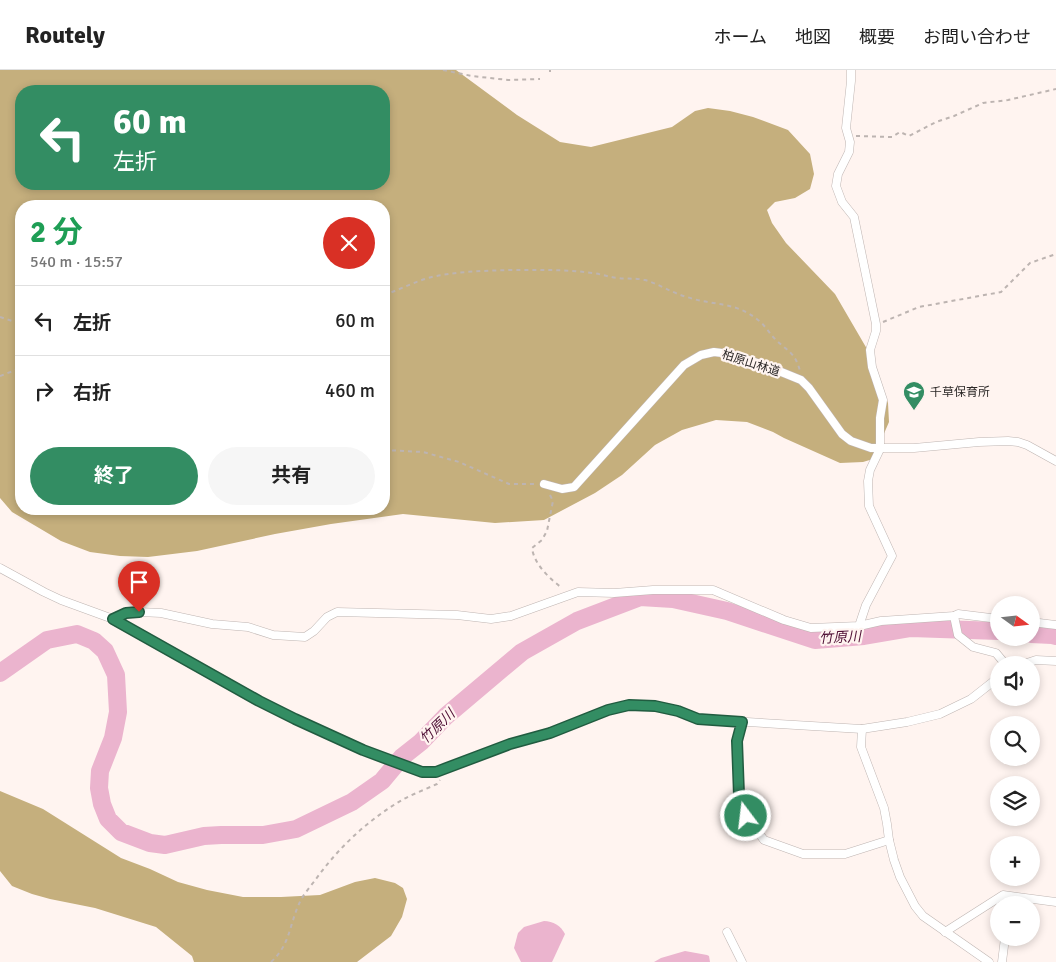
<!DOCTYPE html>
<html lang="ja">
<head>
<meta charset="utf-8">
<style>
	body { margin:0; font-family:Signika,"Noto Sans JP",sans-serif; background:#f6f6f6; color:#222; height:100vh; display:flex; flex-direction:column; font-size:19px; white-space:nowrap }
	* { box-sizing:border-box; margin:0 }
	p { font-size:16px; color:#767676 }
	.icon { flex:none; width:28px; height:28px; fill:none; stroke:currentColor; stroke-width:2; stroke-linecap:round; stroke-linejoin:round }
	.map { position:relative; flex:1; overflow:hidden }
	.side { position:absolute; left:15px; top:130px; width:375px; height:315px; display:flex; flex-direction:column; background:#fff; border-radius:20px; box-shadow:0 2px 8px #0003 }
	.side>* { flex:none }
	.hud { position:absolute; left:15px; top:15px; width:375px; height:105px; border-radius:20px; box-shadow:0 2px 8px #0003; background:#338d63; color:#fff; overflow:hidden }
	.needle { width:32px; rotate:105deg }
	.tools { position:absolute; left:990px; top:526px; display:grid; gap:10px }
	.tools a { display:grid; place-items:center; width:50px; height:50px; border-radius:50%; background:#fff; box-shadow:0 2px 8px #0003; font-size:25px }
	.pin { position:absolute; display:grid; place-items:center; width:42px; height:42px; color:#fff; margin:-51px -21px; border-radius:50% 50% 50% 0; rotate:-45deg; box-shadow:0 0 5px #0007 }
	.pin .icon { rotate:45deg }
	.me { position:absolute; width:55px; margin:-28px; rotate:345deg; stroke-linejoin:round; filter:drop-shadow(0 0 4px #0008) }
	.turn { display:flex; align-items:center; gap:18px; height:105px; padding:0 15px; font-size:22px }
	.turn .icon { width:65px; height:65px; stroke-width:2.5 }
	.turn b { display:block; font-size:35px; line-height:42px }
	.round { display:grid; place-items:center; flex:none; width:52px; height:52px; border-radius:26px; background:#f6f6f6 }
	.head { display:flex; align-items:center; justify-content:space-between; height:85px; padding:0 15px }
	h1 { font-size:30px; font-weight:700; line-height:38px; color:#1e9e55 }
	.primary-button { display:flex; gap:10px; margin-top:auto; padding:10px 15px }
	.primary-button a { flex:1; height:58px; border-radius:30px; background:#338d63; color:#fff; font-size:20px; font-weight:700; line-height:58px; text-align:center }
	.primary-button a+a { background:#f6f6f6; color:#222 }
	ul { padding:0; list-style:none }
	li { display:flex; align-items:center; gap:15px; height:70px; padding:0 15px; border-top:1px solid #e0e0e0 }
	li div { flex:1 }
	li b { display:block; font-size:19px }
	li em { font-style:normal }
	header { display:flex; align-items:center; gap:30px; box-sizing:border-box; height:70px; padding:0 25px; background:#fff; border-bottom:1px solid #e0e0e0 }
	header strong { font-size:24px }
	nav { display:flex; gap:28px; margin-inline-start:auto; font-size:18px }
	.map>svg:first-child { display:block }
	.forest { fill:#c5af7d; fill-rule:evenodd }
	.water { fill:#ebb4ce }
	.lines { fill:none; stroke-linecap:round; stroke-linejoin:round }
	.river { stroke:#ebb4ce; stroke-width:18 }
	.minor-casing { stroke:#bfb5b2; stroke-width:9 }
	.path { stroke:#bdb4b1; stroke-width:2; stroke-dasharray:4 4; stroke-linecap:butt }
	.minor { stroke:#fff; stroke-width:8 }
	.route-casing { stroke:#215c40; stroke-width:12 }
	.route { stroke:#338d63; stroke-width:9 }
	.labels { text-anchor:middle; stroke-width:4.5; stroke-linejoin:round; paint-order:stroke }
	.street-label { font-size:12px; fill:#2b2726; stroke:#fff4f0 }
	.poi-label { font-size:12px; fill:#2b2726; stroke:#fff4f0; text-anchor:start }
	.water-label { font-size:14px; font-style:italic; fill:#501136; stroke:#fff4f0 }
</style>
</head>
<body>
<header>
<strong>Routely</strong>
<nav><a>ホーム</a><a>地図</a><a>概要</a><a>お問い合わせ</a></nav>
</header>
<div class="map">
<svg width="1056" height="892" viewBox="0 0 1056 892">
	<rect width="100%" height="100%" fill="#fff4f0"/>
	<g class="forest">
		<path d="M0 0H456L517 45 560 72 591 77 672 57 695 41 708 38 730 41 753 47 788 60 810 84 814 104 810 119 795 128 775 132 767 140 772 153 786 173 835 224 874 291 888 333 889 352 873 389 863 392 840 393 784 368 773 362 747 352 716 350 682 360 655 375 622 405 595 423 544 450 495 453 403 444 331 454 275 464 197 481 148 487 120 486 90 482 61 471 12 442 0 428ZM21 21H384V114H21ZM21 136H384V439H21Z"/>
		<path d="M0 721 43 739 121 788 150 799 178 812 207 820 243 827H281L320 825 355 812 375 808 395 813 403 818 407 829 402 847 391 866 357 892H194L192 886 156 857 95 838 50 829 32 824 12 816 0 801Z"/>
	</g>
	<g class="water">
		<path d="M544 851C553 851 561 856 565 864L553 890 552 892H521L514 878 518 863 524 857Z"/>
		<path d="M685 881 707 885 709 886 710 892H654L661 888Z"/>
	</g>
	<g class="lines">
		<g class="river">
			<path d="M1031 564 1052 565 1056 566"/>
			<path d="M0 603 47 570 77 564 94 571 105 581 116 605 118 642 113 668 100 701 99 718 102 734 108 749 121 762 150 773 165 775 204 766 221 765H263L296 759 352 732 382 711 402 687 421 672 446 646 522 582 577 551 640 527 673 529 727 541 815 570 864 566 911 558 999 561"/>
		</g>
		<g class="minor-casing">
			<g id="minor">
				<path d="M851 0V11L846 58 850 72 849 82 838 104 836 116 842 132 854 147 876 254V261L870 280 872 297 883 330 880 348V379L870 400 868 411 869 436 892 486 866 535 859 556"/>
				<path d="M544 414 562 419 574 417 684 295 701 285 714 282 730 284 769 297 801 310 809 318 842 364 851 371 871 378H914L979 372 1008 371 1018 372 1027 375 1056 391"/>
				<path d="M0 498 44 522 61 530 113 549 259 631 295 649 363 680 422 702H436L510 674 550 663 608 640 629 635H655L678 641 697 649 862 659 907 652 940 644 971 629 999 607"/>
				<path d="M954 546 958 565 973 577 996 583 1006 595"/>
				<path d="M113 549 126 543 139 542 161 543 212 554 248 557 273 565 305 567 314 561 327 547 337 542 457 545 491 549 511 546 578 522 614 523 653 520H713L784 550 811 558 859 556 881 551 954 546 958 544 999 549"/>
				<path d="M1031 552 1056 555"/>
				<path d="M1021 595 1036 590 1056 591"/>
				<path d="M742 652 737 671 739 725 746 746 764 770 803 784H845L889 770"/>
				<path d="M862 659 861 677 884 738 887 754 889 770 894 790 900 807 915 836 923 846 989 892"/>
				<path d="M727 862 742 892"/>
				<path d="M945 862 1003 825 1056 832"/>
				<path d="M1002 892 1005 868"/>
			</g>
		</g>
		<g class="path">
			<path d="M443 0 472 6 508 10 540 9"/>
			<path d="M550 2V0"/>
			<path d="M856 66 892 67 900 62 909 66 936 52 954 46 983 33 1008 30 1056 19"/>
			<path d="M384 225C402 219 419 209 437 206 461 201 485 201 509 200 537 200 564 199 592 203 601 204 609 207 618 208 627 209 636 208 645 210 659 214 672 223 687 227 713 236 735 231 758 250 765 255 769 263 775 269 788 282 795 282 800 301"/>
			<path d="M0 247 21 254"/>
			<path d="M883 252 919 237 1001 222 1030 193 1056 184"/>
			<path d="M0 306 21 298"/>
			<path d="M384 380 423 382 459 392 509 414H535"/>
			<path d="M550 425 553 431 547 461 542 470 532 478C534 494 549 508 562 518"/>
			<path d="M271 892C290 875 289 856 299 834 302 826 310 817 316 809 339 777 368 750 402 730 413 724 426 719 437 714L440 710"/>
		</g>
		<use href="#minor" class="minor"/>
	</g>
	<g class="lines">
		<g class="route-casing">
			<path id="route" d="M139 542 126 543 113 549 259 631 295 649 363 680 422 702H436L510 674 550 663 608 640 629 635 655 636 678 641 698 649 742 652 737 671 739 725 746 746"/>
		</g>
		<use href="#route" class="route"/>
	</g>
	<defs>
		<g id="school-pin" transform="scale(1.125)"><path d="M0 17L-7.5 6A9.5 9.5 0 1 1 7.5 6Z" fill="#338d63" stroke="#fff4f0"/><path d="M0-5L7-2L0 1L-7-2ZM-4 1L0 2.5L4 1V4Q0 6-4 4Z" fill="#fff"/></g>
	</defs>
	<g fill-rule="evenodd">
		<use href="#school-pin" x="914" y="322"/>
	</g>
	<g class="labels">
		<g class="street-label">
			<text transform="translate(751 293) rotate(18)" y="4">柏原山林道</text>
		</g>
		<g class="poi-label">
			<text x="930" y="326">千草保育所</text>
		</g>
		<g class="water-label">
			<text transform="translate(840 567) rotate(-3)" y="5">竹原川</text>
			<text transform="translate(437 656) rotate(-44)" y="5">竹原川</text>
		</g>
	</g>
</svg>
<div class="tools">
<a><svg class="needle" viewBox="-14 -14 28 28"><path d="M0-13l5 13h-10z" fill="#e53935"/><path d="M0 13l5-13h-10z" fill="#767676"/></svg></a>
<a><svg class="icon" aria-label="sound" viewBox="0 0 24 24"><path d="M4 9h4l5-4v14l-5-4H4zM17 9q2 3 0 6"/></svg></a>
<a><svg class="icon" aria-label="search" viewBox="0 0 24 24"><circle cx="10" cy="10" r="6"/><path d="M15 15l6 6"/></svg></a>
<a><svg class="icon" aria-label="layers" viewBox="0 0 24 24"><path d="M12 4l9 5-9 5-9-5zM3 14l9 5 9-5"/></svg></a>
<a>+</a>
<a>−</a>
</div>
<div class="pin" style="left:139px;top:542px;background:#d93025"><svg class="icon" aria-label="arrive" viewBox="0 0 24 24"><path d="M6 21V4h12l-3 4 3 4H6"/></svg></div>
<svg class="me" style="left:746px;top:746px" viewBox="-20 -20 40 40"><circle r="17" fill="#338d63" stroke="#fff" stroke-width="3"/><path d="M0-11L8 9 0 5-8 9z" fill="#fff"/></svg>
<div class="hud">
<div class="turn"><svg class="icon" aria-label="left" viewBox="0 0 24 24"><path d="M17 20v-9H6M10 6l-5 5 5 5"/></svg><div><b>60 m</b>左折</div></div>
</div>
<section class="side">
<div class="head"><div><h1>2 分</h1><p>540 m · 15:57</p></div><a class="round" style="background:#d93025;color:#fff"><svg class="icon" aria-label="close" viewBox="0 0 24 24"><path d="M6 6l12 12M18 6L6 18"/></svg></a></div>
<ul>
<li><svg class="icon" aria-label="left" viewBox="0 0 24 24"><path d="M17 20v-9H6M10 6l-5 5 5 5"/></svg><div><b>左折</b></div><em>60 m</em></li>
<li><svg class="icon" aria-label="right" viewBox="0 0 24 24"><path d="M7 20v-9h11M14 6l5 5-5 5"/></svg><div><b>右折</b></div><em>460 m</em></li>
</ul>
<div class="primary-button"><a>終了</a><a>共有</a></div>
</section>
</div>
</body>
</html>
